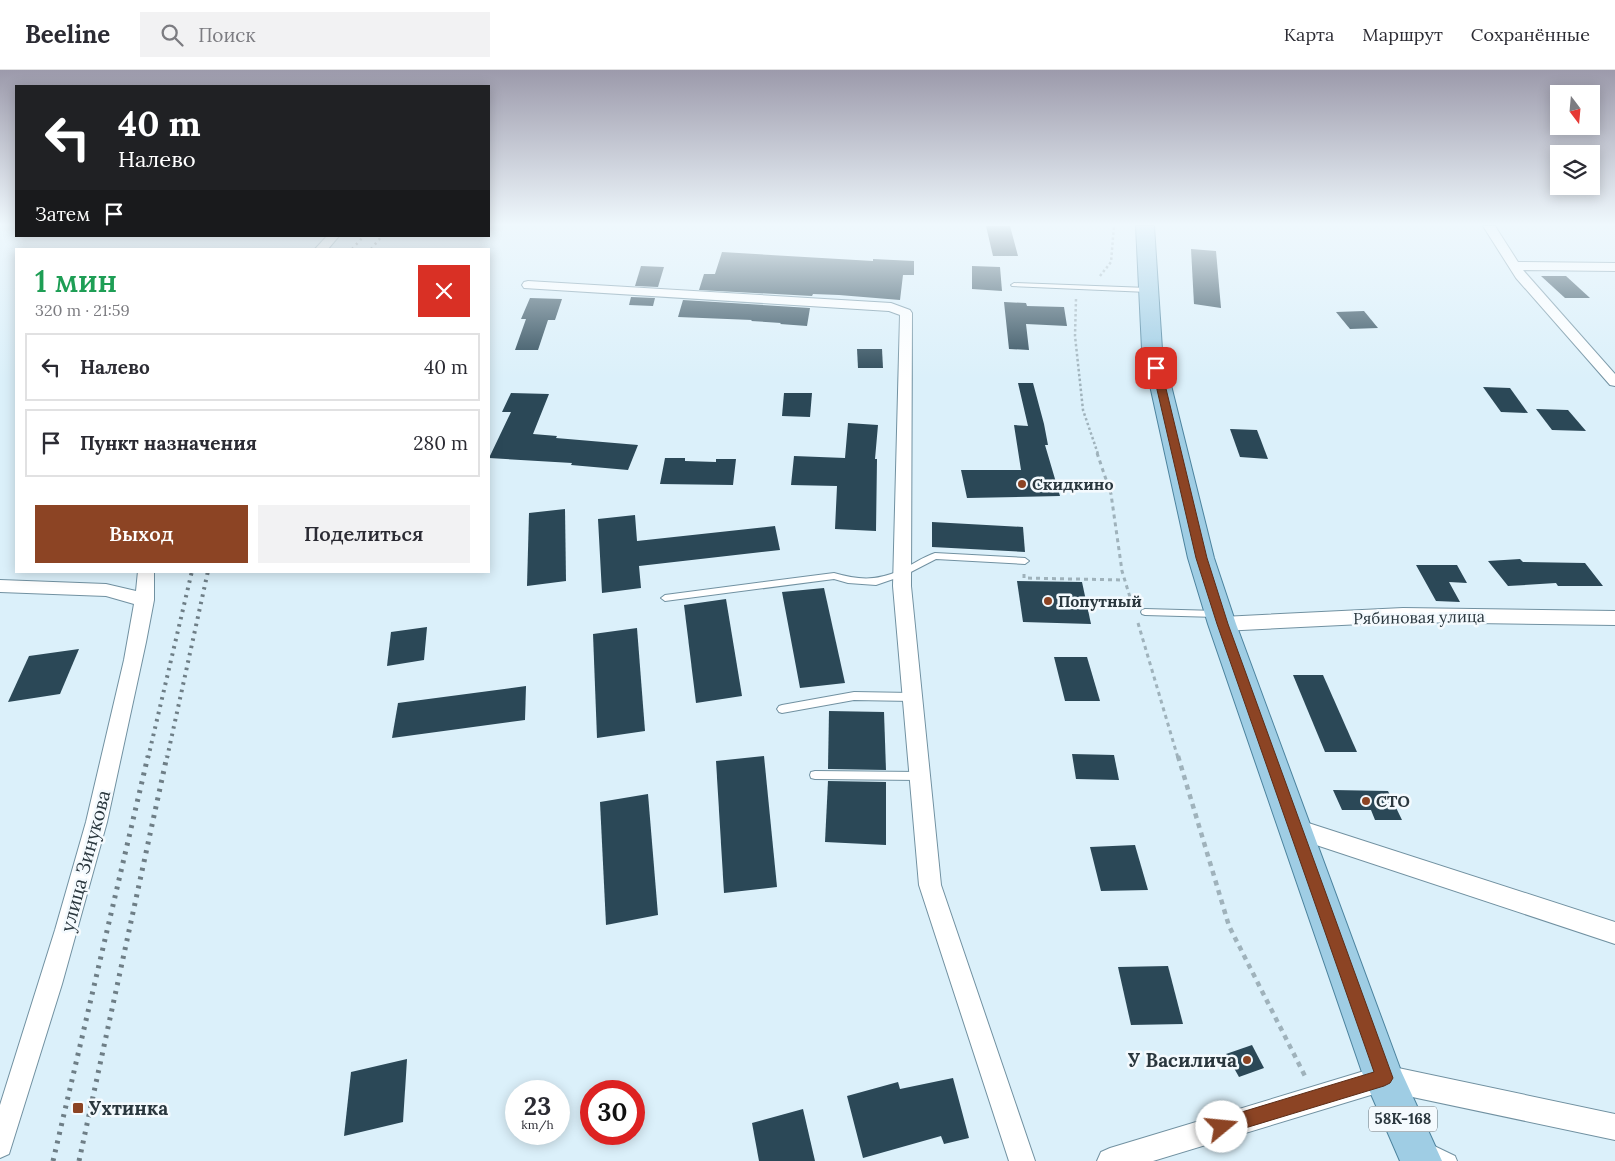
<!DOCTYPE html>
<html lang="ru">
<head>
<meta charset="utf-8">
<style>
	body { margin:0; font-family:Lora,serif; background:#f2f2f3; color:#2b2b33; height:100vh; display:flex; flex-direction:column; font-size:19px; white-space:nowrap }
	* { box-sizing:border-box; margin:0 }
	p { font-size:16px; color:#7c7c81 }
	.icon { flex:none; width:28px; height:28px; fill:none; stroke:currentColor; stroke-width:2; stroke-linecap:round; stroke-linejoin:round }
	.map { position:relative; flex:1; overflow:hidden }
	.details { position:absolute; left:15px; top:178px; width:475px; height:325px; display:flex; flex-direction:column; background:#fff; border-radius:0px; box-shadow:0 2px 12px #0003 }
	.details>* { flex:none }
	.banner { position:absolute; left:15px; top:15px; width:475px; height:152px; border-radius:0px; box-shadow:0 2px 12px #0003; background:#202124; color:#fff; overflow:hidden }
	.needle { width:32px; rotate:164deg }
	.tools { position:absolute; left:1550px; top:15px; display:grid; gap:10px }
	.tools a { display:grid; place-items:center; width:50px; height:50px; border-radius:0px; background:#fff; box-shadow:0 2px 12px #0003; font-size:25px }
	.speed { position:absolute; left:505px; top:1010px; display:flex; gap:10px; font-size:25px; font-weight:700; text-align:center }
	.speed>* { display:grid; place-content:center; width:65px; height:65px; border-radius:50%; background:#fff; box-shadow:0 2px 12px #0003; line-height:1 }
	.speed small { font-size:12px; font-weight:400 }
	.speed .limit { border:8px solid #d22; background:#fff; color:#111 }
	.pin { position:absolute; display:grid; place-items:center; width:42px; height:42px; color:#fff; margin:-21px; border-radius:10px; box-shadow:0 2px 8px #0006 }
	.me { position:absolute; width:55px; margin:-28px; rotate:73deg; stroke-linejoin:round; filter:drop-shadow(0 0 4px #0008) }
	.turn { display:flex; align-items:center; gap:18px; height:105px; padding:0 20px; font-size:22px }
	.turn .icon { width:65px; height:65px; stroke-width:2.5 }
	.turn b { display:block; font-size:35px; line-height:42px }
	.then { display:flex; align-items:center; height:48px; padding:0 20px; background:#0003; gap:10px; font-size:19px }
	.round { display:grid; place-items:center; flex:none; width:52px; height:52px; border-radius:0px; background:#f2f2f3 }
	.head { display:flex; align-items:center; justify-content:space-between; height:85px; padding:0 20px }
	h1 { font-size:30px; font-weight:600; line-height:38px; color:#1e9e55 }
	.action { display:flex; gap:10px; margin-top:auto; padding:10px 20px }
	.action a { flex:1; height:58px; border-radius:0px; background:#8c4424; color:#fff; font-size:20px; font-weight:600; line-height:58px; text-align:center }
	.action a+a { background:#f2f2f3; color:#2b2b33 }
	ul { padding:0; list-style:none }
	li { display:flex; align-items:center; gap:15px; height:68px; margin:0 10px 8px; padding:0 10px; border:2px solid #e1e1e2; border-radius:0px }
	li div { flex:1 }
	li b { display:block; font-size:19px }
	li em { font-style:normal }
	header { display:flex; align-items:center; gap:30px; box-sizing:border-box; height:70px; padding:0 25px; background:#fff; border-bottom:1px solid #e1e1e2 }
	header strong { font-size:24px }
	nav { display:flex; gap:28px; margin-inline-start:auto; font-size:18px }
	.search { width:350px; height:45px; background:#f2f2f3; display:flex; align-items:center; gap:12px; box-sizing:border-box; padding:0 18px; border-radius:0px; color:#7c7c81; font-size:19px }
	.map>svg:first-child { display:block }
	.building { fill:#2b4857 }
	.lines { fill:none; stroke-linecap:round; stroke-linejoin:round }
	.lane-casing { stroke:#7191a1; stroke-width:2 }
	.street-casing { stroke:#7191a1; stroke-width:2 }
	.primary-casing { stroke:#4c839e; stroke-width:2 }
	.path-far2 { stroke:#9fb2bb; stroke-width:2.5; stroke-dasharray:2.5 2.5; stroke-linecap:butt }
	.path-far1 { stroke:#9fb2bb; stroke-width:3; stroke-dasharray:4 4; stroke-linecap:butt }
	.path { stroke:#9fb2bb; stroke-width:4.5; stroke-dasharray:5 5; stroke-linecap:butt }
	.lane { fill:#fff; fill-rule:evenodd }
	.street { fill:#fff; fill-rule:evenodd }
	.primary { fill:#9fcde4; fill-rule:evenodd }
	.rail-far2 { stroke:#6e7e86; stroke-width:2.5; stroke-dasharray:2 4; stroke-linecap:butt }
	.rail-far1 { stroke:#6e7e86; stroke-width:4; stroke-dasharray:2.5 5; stroke-linecap:butt }
	.rail { stroke:#6e7e86; stroke-width:5; stroke-dasharray:3 6; stroke-linecap:butt }
	.route { fill:#8c4424; stroke:#5b2c17 }
	.poi-dot { fill:#8c4424; stroke:#f4fafe; stroke-width:2 }
	.labels { text-anchor:middle; stroke-width:5; stroke-linejoin:round; paint-order:stroke }
	.shield { fill:#f4fafe; stroke:#677278; stroke-width:1 }
	.shield-label { font-size:15px; font-weight:bold; fill:#2a373e }
	.poi-label { font-size:16px; font-weight:bold; fill:#2a373e; stroke:#f4fafe; text-anchor:start }
	.street-label { font-size:16px; fill:#2a373e; stroke:#f4fafe }
	.near-street-label { font-size:19px; fill:#2a373e; stroke:#f4fafe }
	.near-poi-label { font-size:19px; font-weight:bold; fill:#2a373e; stroke:#f4fafe; text-anchor:end }
</style>
</head>
<body>
<header>
<strong>Beeline</strong>
<div class="search"><svg class="icon" aria-label="search" viewBox="0 0 24 24"><circle cx="10" cy="10" r="6"/><path d="M15 15l6 6"/></svg>Поиск</div>
<nav><a>Карта</a><a>Маршрут</a><a>Сохранённые</a></nav>
</header>
<div class="map">
<svg width="1615" height="1091" viewBox="0 0 1615 1091">
	<rect width="100%" height="100%" fill="#dbf0fa"/>
	<g class="building">
		<path d="M986 156H1010L1018 186H993Z"/>
		<path d="M1191 179 1216 181 1221 238 1194 234Z"/>
		<path d="M722 182 873 191V189L914 191V205H903L900 230 839 225 813 224 812 226 699 220 704 204H715Z"/>
		<path d="M641 196 664 197 658 217 635 216Z"/>
		<path d="M972 196 1000 197 1002 221 972 219Z"/>
		<path d="M1541 206H1566L1590 228H1565Z"/>
		<path d="M631 227 655 228 653 236 629 235Z"/>
		<path d="M530 228 562 229 555 250H548L538 280H515L526 249H521Z"/>
		<path d="M683 230 810 238 807 256 780 254 781 253 751 251 752 250 678 247Z"/>
		<path d="M1004 232 1026 233 1027 236 1064 237 1067 256 1026 254 1029 280 1009 279Z"/>
		<path d="M1364 241 1378 258 1350 259 1336 242Z"/>
		<path d="M857 279H882L883 298H858Z"/>
		<path d="M1018 313H1033L1044 354 1048 375H1045L1060 426 967 428 961 400H1021L1014 355 1028 356Z"/>
		<path d="M1483 317 1510 318 1528 343 1501 342Z"/>
		<path d="M511 323 549 324 533 364 557 366 556 368 638 375 628 400 571 395 572 393 489 388 511 342H502Z"/>
		<path d="M784 323H812L810 347 782 346Z"/>
		<path d="M1536 339 1568 340 1586 361 1552 360Z"/>
		<path d="M848 353 878 355 875 389H877L876 461 835 459 837 416 791 415 794 386 845 388Z"/>
		<path d="M1230 359 1257 360 1268 389 1240 387Z"/>
		<path d="M665 388H685V391L716 392V389H736L733 415 660 414Z"/>
		<path d="M565 439 566 511 527 516 529 443Z"/>
		<path d="M635 445 637 471 775 456 780 480 639 496 641 518 602 523 598 449Z"/>
		<path d="M932 452 1023 457 1025 482 932 477Z"/>
		<path d="M1520 489 1523 492 1585 493 1603 516H1558L1556 513 1508 516 1488 491Z"/>
		<path d="M1416 495H1457L1467 513 1449 512 1460 532 1436 531Z"/>
		<path d="M1017 511 1082 512 1091 554 1023 552Z"/>
		<path d="M824 518 845 613 800 618 782 522Z"/>
		<path d="M726 529 742 626 696 633 684 535Z"/>
		<path d="M427 557 424 590 387 596 391 562Z"/>
		<path d="M637 558 645 661 597 668 593 564Z"/>
		<path d="M79 579 60 624 8 632 29 586Z"/>
		<path d="M1054 587H1087L1100 631H1065Z"/>
		<path d="M1293 605H1323L1357 682H1325Z"/>
		<path d="M526 616 525 650 392 668 398 633Z"/>
		<path d="M829 641 884 642 886 700 828 699Z"/>
		<path d="M1072 684 1114 685 1119 710 1076 709Z"/>
		<path d="M764 686 777 817 724 823 716 691Z"/>
		<path d="M828 711 886 712V775L825 772Z"/>
		<path d="M1333 720 1388 721 1402 750H1375L1371 740H1342Z"/>
		<path d="M648 724 658 845 606 855 600 732Z"/>
		<path d="M1135 775 1148 820 1101 821 1090 777Z"/>
		<path d="M1168 896 1183 954 1131 955 1118 897Z"/>
		<path d="M1252 975 1264 998 1239 1007 1226 984Z"/>
		<path d="M407 989 403 1052 344 1066 351 1002Z"/>
		<path d="M953 1008 969 1068 944 1074 941 1066 863 1088 847 1026 898 1012 900 1019Z"/>
		<path d="M803 1039 815 1091H759L752 1053Z"/>
	</g>
	<g class="lines">
		<g class="lane-casing">
			<g id="lane">
				<path d="M1014 213 1148 218 1151 220 1148 222 1012 216 1011 215Z"/>
				<path d="M935 483 1025 488 1029 491 1025 494 936 489 905 505 876 515 848 513 834 509 665 531 661 528 665 525 834 503C858 510 876 511 899 501 912 495 923 487 935 483Z"/>
				<path d="M1145 539 1217 541 1220 542 1221 544 1220 546 1217 547 1145 545 1142 544 1141 542 1142 540Z"/>
				<path d="M854 622 912 623 915 624 917 627 915 630 912 631 854 630 782 643 779 642 777 639 779 636 782 635Z"/>
				<path d="M815 701 920 702 924 703 925 706 924 709 920 710 815 709 811 708 810 705 811 702Z"/>
				<path d="M1430 1074 1455 1086 1457 1091H1436L1425 1086 1423 1081 1425 1076Z"/>
			</g>
		</g>
		<g class="street-casing">
			<g id="street">
				<path d="M1483 156H1495L1518 192 1615 193V201L1523 200 1615 304V316L1610 315 1516 208Z"/>
				<path d="M327 166H339L328 179H315Z"/>
				<path d="M528 211 891 233 910 240 912 243 911 516 941 815 1035 1091H1009L919 815 893 516 900 245 889 241 524 218 522 215 524 212Z"/>
				<path d="M138 501H154V530L146 572 107 752 62 914 9 1084 0 1088V1035L55 860 86 752 124 590 134 534 106 526 0 522V510L106 514 136 521Z"/>
				<path d="M1403 538 1615 541V555L1403 552 1222 561 1216 559 1213 554 1216 549 1222 547Z"/>
				<path d="M1296 749 1615 852V874L1289 766 1286 759 1289 752Z"/>
				<path d="M1384 995 1615 1044V1070L1384 1021 1153 1091H1097L1101 1082 1110 1078Z"/>
			</g>
		</g>
		<g class="primary-casing">
			<path id="primary" d="M1136 156H1154L1162 279 1214 488 1236 554 1401 1001 1442 1091H1400L1364 1008 1208 554 1188 488 1142 279Z"/>
		</g>
		<g class="path-far2">
			<path d="M1100 206 1111 192 1114 156"/>
			<path d="M1076 229 1075 266 1083 340 1098 384"/>
		</g>
		<g class="path-far1">
			<path d="M1097 383 1111 424 1122 501 1133 537"/>
			<path d="M1024 504V508L1124 510"/>
			<path d="M1138 553 1178 688"/>
		</g>
		<path class="path" d="M1178 686 1229 856 1307 1010"/>
		<use href="#lane" class="lane"/>
		<use href="#street" class="street"/>
		<use href="#primary" class="primary"/>
		<g class="rail-far2">
			<path d="M352 179 364 166"/>
			<path d="M371 179 382 166"/>
		</g>
		<g class="rail-far1">
			<path d="M148 688 192 501"/>
			<path d="M167 688 208 501"/>
		</g>
		<g class="rail">
			<path d="M53 1091 148 686"/>
			<path d="M79 1091 167 686"/>
		</g>
	</g>
	<linearGradient id="sky" x2="0" y2="1"><stop stop-color="#9c9aab"/><stop offset="0.5" stop-color="#eff8fd"/><stop offset="1" stop-color="#eff8fd" stop-opacity="0"/></linearGradient>
	<rect width="1615" height="309" fill="url(#sky)"/>
	<path class="route" d="M1156 295 1161 298 1207 488 1228 554 1393 1008 1390 1013 1384 1016 1222 1065 1216 1063 1214 1057 1216 1051 1222 1048 1374 1002 1217 554 1196 488 1152 298Z"/>
	<g class="poi-dot">
		<circle cx="1022" cy="414" r="5"/>
		<circle cx="1048" cy="531" r="5"/>
		<circle cx="1366" cy="731" r="5"/>
		<circle cx="1247" cy="990" r="5"/>
		<rect x="72" y="1032" width="12" height="12" rx="2.5"/>
	</g>
	<g class="labels">
		<rect class="shield" x="1369" y="1036.5" width="68" height="25" rx="4"/>
		<g class="shield-label">
			<text x="1403" y="1054">58К-168</text>
		</g>
		<g class="poi-label">
			<text x="1032" y="420">Скидкино</text>
			<text x="1058" y="537">Попутный</text>
			<text x="1376" y="737">СТО</text>
		</g>
		<g class="street-label">
			<text transform="translate(1419 547) rotate(-1)" y="6">Рябиновая улица</text>
		</g>
		<g class="near-street-label">
			<text transform="translate(85 791) rotate(-75)" y="7">улица Зинукова</text>
		</g>
		<g class="near-poi-label">
			<text x="1237" y="997">У Василича</text>
			<text x="89" y="1045" text-anchor="start">Ухтинка</text>
		</g>
	</g>
</svg>
<div class="tools">
<a><svg class="needle" viewBox="-14 -14 28 28"><path d="M0-13l5 13h-10z" fill="#e53935"/><path d="M0 13l5-13h-10z" fill="#7c7c81"/></svg></a>
<a><svg class="icon" aria-label="layers" viewBox="0 0 24 24"><path d="M12 4l9 5-9 5-9-5zM3 14l9 5 9-5"/></svg></a>
</div>
<div class="speed"><div>23<small>km/h</small></div><div class="limit">30</div></div>
<div class="pin" style="left:1156px;top:298px;background:#d93025"><svg class="icon" aria-label="arrive" viewBox="0 0 24 24"><path d="M6 21V4h12l-3 4 3 4H6"/></svg></div>
<svg class="me" style="left:1222px;top:1057px" viewBox="-20 -20 40 40"><circle r="19" fill="#fff"/><path d="M0-13L10 11 0 6-10 11z" fill="#8c4424"/></svg>
<div class="banner">
<div class="turn"><svg class="icon" aria-label="left" viewBox="0 0 24 24"><path d="M17 20v-9H6M10 6l-5 5 5 5"/></svg><div><b>40 m</b>Налево</div></div>
<div class="then">Затем<svg class="icon" aria-label="arrive" viewBox="0 0 24 24"><path d="M6 21V4h12l-3 4 3 4H6"/></svg></div>
</div>
<section class="details">
<div class="head"><div><h1>1 мин</h1><p>320 m · 21:59</p></div><a class="round" style="background:#d93025;color:#fff"><svg class="icon" aria-label="close" viewBox="0 0 24 24"><path d="M6 6l12 12M18 6L6 18"/></svg></a></div>
<ul>
<li><svg class="icon" aria-label="left" viewBox="0 0 24 24"><path d="M17 20v-9H6M10 6l-5 5 5 5"/></svg><div><b>Налево</b></div><em>40 m</em></li>
<li><svg class="icon" aria-label="arrive" viewBox="0 0 24 24"><path d="M6 21V4h12l-3 4 3 4H6"/></svg><div><b>Пункт назначения</b></div><em>280 m</em></li>
</ul>
<div class="action"><a>Выход</a><a>Поделиться</a></div>
</section>
</div>
</body>
</html>
